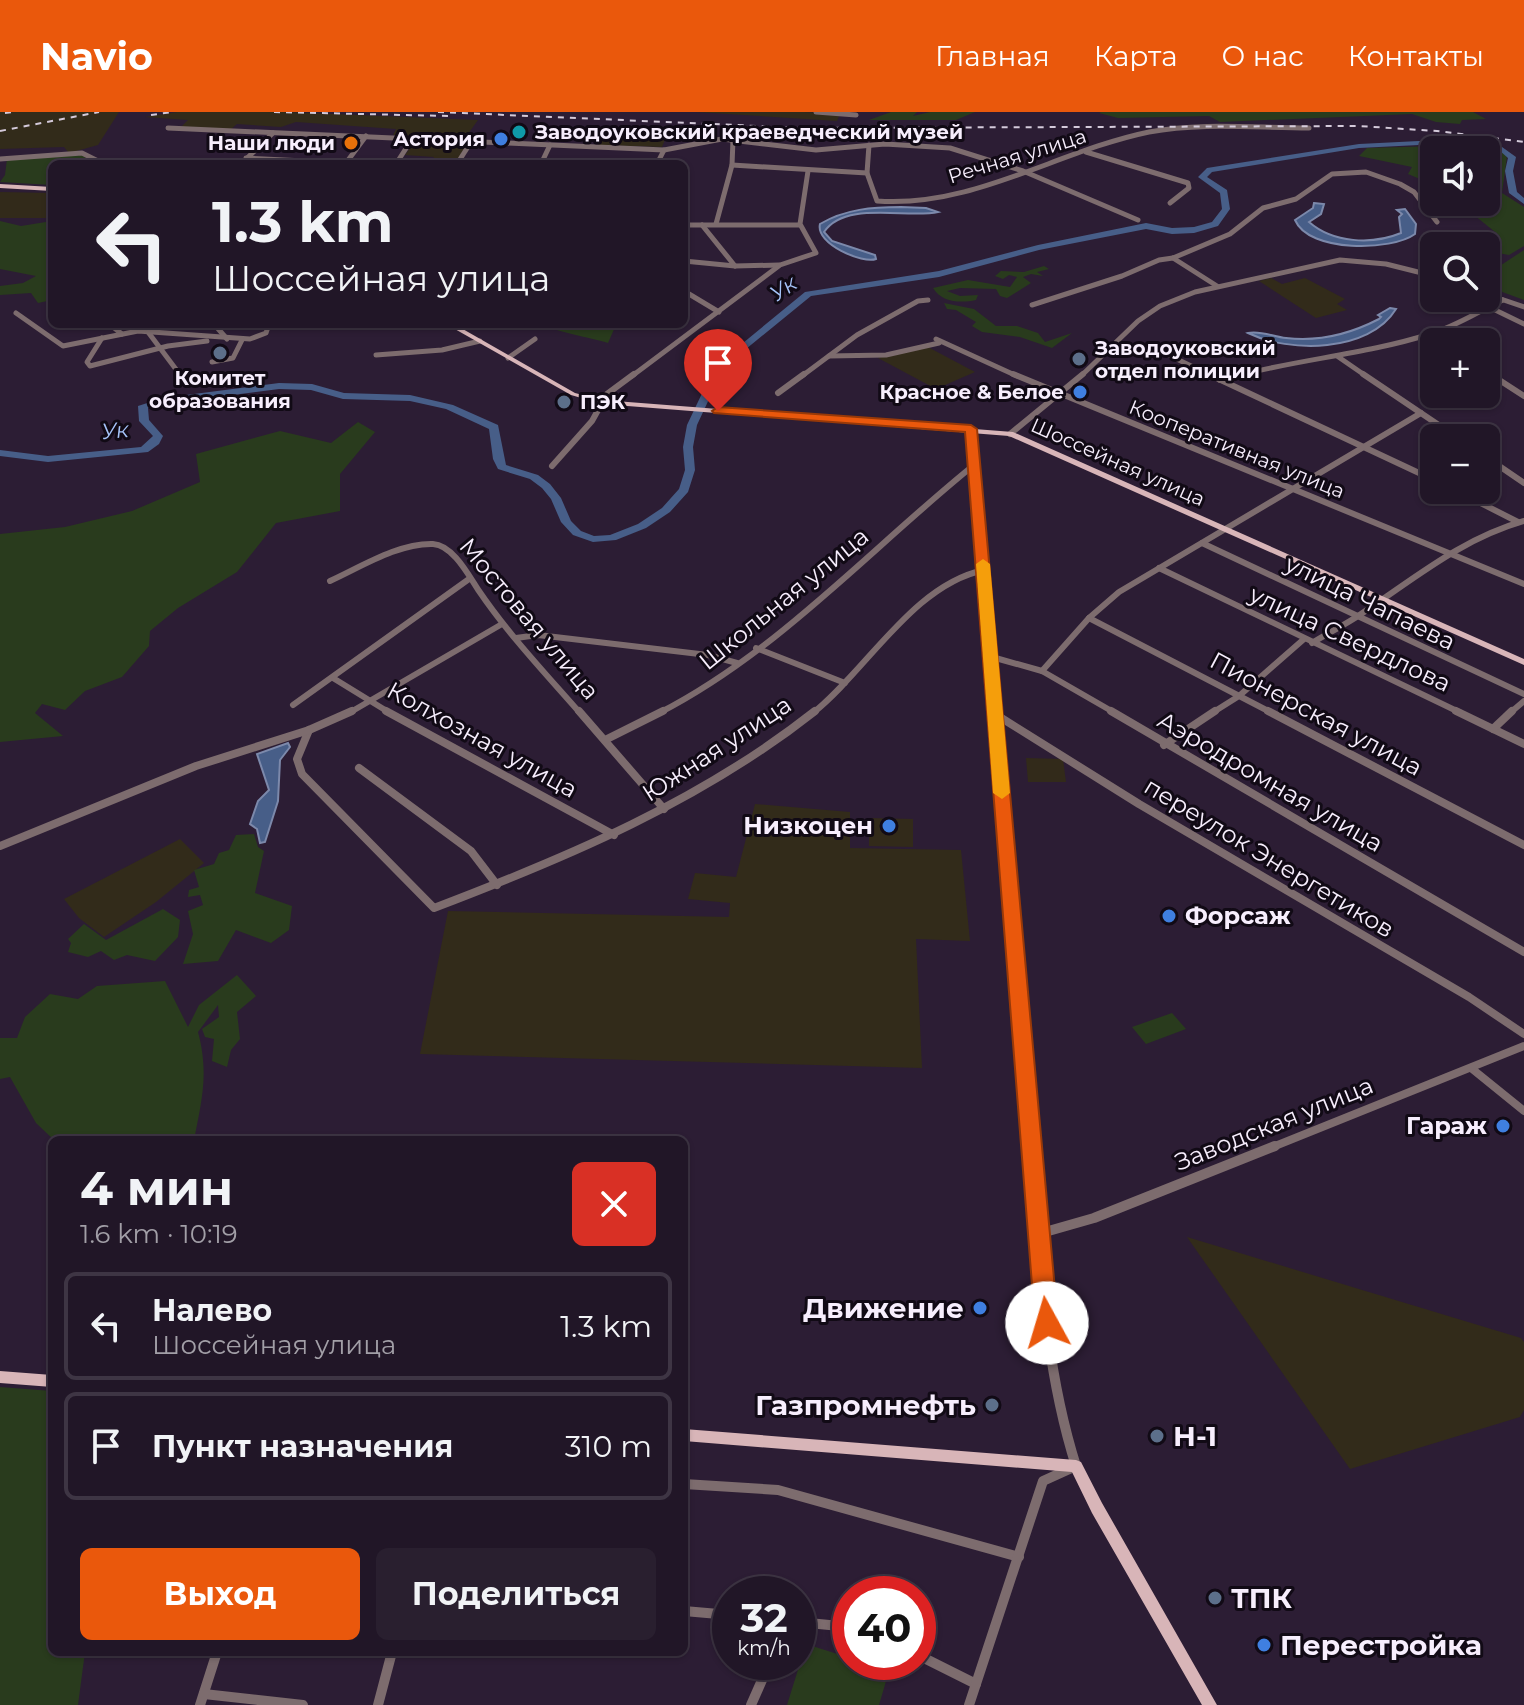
<!DOCTYPE html>
<html lang="ru">
<head>
<meta charset="utf-8">
<style>
	body { margin:0; font-family:Montserrat,sans-serif; background:#291f2f; color:#f1f3f6; height:100vh; display:flex; flex-direction:column; font-size:30px; white-space:nowrap }
	* { box-sizing:border-box; margin:0 }
	p { font-size:26px; color:#a29fa7 }
	.icon { flex:none; width:44px; height:44px; fill:none; stroke:currentColor; stroke-width:2; stroke-linecap:round; stroke-linejoin:round }
	.map { position:relative; flex:1; overflow:hidden }
	.sheet { position:absolute; left:48px; top:1024px; width:640px; height:520px; display:flex; flex-direction:column; background:#211627; border-radius:12px; box-shadow:0 2px 6px #0004,0 0 0 2px #3e3544 }
	.sheet>* { flex:none }
	.banner { position:absolute; left:48px; top:48px; width:640px; height:168px; border-radius:12px; box-shadow:0 2px 6px #0004,0 0 0 2px #3e3544; background:#211627; color:#f1f3f6; overflow:hidden }
	.controls { position:absolute; left:1420px; top:24px; display:grid; gap:16px }
	.controls a { display:grid; place-items:center; width:80px; height:80px; border-radius:12px; background:#211627; box-shadow:0 2px 6px #0004,0 0 0 2px #3e3544; font-size:40px }
	.speed { position:absolute; left:712px; top:1464px; display:flex; gap:16px; font-size:40px; font-weight:700; text-align:center }
	.speed>* { display:grid; place-content:center; width:104px; height:104px; border-radius:50%; background:#211627; box-shadow:0 2px 6px #0004,0 0 0 2px #3e3544; line-height:1 }
	.speed small { font-size:20px; font-weight:400 }
	.speed .limit { border:12px solid #d22; background:#fff; color:#111 }
	.pin { position:absolute; display:grid; place-items:center; width:68px; height:68px; color:#fff; margin:-82px -34px; border-radius:50% 50% 50% 0; rotate:-45deg; box-shadow:0 0 8px #0007 }
	.pin .icon { rotate:45deg }
	.me { position:absolute; width:88px; margin:-44px; rotate:354deg; stroke-linejoin:round; filter:drop-shadow(0 0 6px #0008) }
	.turn { display:flex; align-items:center; gap:28px; height:168px; padding:0 32px; font-size:36px }
	.turn .icon { width:104px; height:104px; stroke-width:2.5 }
	.turn b { display:block; font-size:56px; line-height:68px }
	.round { display:grid; place-items:center; flex:none; width:84px; height:84px; border-radius:12px; background:#291f2f }
	.summary { display:flex; align-items:center; justify-content:space-between; height:136px; padding:0 32px }
	h1 { font-size:48px; font-weight:700; line-height:60px }
	.cta { display:flex; gap:16px; margin-top:auto; padding:16px 32px }
	.cta a { flex:1; height:92px; border-radius:12px; background:#ea580c; color:#fff; font-size:32px; font-weight:700; line-height:92px; text-align:center }
	.cta a+a { background:#291f2f; color:#f1f3f6 }
	ul { padding:0; list-style:none }
	li { display:flex; align-items:center; gap:24px; height:108px; margin:0 16px 12px; padding:0 16px; border:4px solid #3e3544; border-radius:12px }
	li div { flex:1 }
	li b { display:block; font-size:30px }
	li em { font-style:normal }
	header { display:flex; align-items:center; gap:48px; box-sizing:border-box; height:112px; padding:0 40px; background:#ea580c; color:#fff }
	header strong { font-size:38px }
	nav { display:flex; gap:44px; margin-inline-start:auto; font-size:28px }
	.map>svg:first-child { display:block }
	.commercial { fill:#322a1a }
	.industrial { fill:#322b1a }
	.green { fill:#293b1d }
	.water { fill:#475e88; stroke:#7c89ab; stroke-width:2 }
	.lines { fill:none; stroke-linecap:round; stroke-linejoin:round }
	.river { fill:#475e88; fill-rule:evenodd }
	.minor-far3 { stroke:#7d6c6e; stroke-width:5 }
	.minor-far2 { stroke:#7d6c6e; stroke-width:6 }
	.minor-far1 { stroke:#7d6c6e; stroke-width:8 }
	.minor { stroke:#7d6c6e; stroke-width:10 }
	.major { fill:#d8b5b8; fill-rule:evenodd }
	.rail { stroke:#d4cada; stroke-width:2; stroke-dasharray:6 6; stroke-linecap:butt }
	.route { fill:#ea580c; stroke:#983908; stroke-width:2 }
	.slow { fill:#f59e0b }
	.culture-dot { fill:#0f9aa8; stroke:#110a15; stroke-width:3 }
	.shop-dot { fill:#3f7fe0; stroke:#110a15; stroke-width:3 }
	.food-dot { fill:#e8710a; stroke:#110a15; stroke-width:3 }
	.service-dot { fill:#5c6f8a; stroke:#110a15; stroke-width:3 }
	.labels { text-anchor:middle; stroke-width:6; stroke-linejoin:round; paint-order:stroke }
	.far-poi-label { font-size:20px; font-weight:bold; fill:#f7eefd; stroke:#110a15; text-anchor:start }
	.far-street-label { font-size:20px; fill:#f7eefd; stroke:#110a15 }
	.far-water-label { font-size:22px; font-style:italic; fill:#a6c4fa; stroke:#110a15 }
	.street-label { font-size:24px; fill:#f7eefd; stroke:#110a15 }
	.poi-label { font-size:24px; font-weight:bold; fill:#f7eefd; stroke:#110a15; text-anchor:end }
	.near-poi-label { font-size:28px; font-weight:bold; fill:#f7eefd; stroke:#110a15; text-anchor:start }
</style>
</head>
<body>
<header>
<strong>Navio</strong>
<nav><a>Главная</a><a>Карта</a><a>О нас</a><a>Контакты</a></nav>
</header>
<div class="map">
<svg width="1524" height="1593" viewBox="0 0 1524 1593">
	<rect width="100%" height="100%" fill="#2c1d34"/>
	<g class="commercial">
		<path d="M603 23 666 25 662 35 598 33Z"/>
		<path d="M415 29 468 32 455 52H430L434 45 405 43Z"/>
		<path d="M0 80 52 81V106H0Z"/>
		<path d="M1026 646 1063 647 1066 670H1028Z"/>
		<path d="M869 706 913 707V735L869 734Z"/>
	</g>
	<g class="industrial">
		<path d="M0 0H119L98 33 69 41 64 35 0 37Z"/>
		<path d="M177 0H287L478 8 468 22 417 20 413 24 393 23 396 17 296 10 281 15 237 12 230 18 180 16 188 8 145 5Z"/>
		<path d="M696 0H805L840 2 837 9Z"/>
		<path d="M1271 166 1282 172 1305 166 1345 187 1337 192 1347 198 1316 206 1259 169Z"/>
		<path d="M926 234 975 260 936 277 878 246Z"/>
		<path d="M755 692 850 700V736L961 738 970 829 916 827 922 956 420 942 448 799 729 805 730 791 688 787 695 761 736 765Z"/>
		<path d="M180 727 204 751 156 790 104 825 79 806 64 787Z"/>
		<path d="M1187 1125 1521 1226 1524 1230V1298L1520 1305 1350 1357Z"/>
	</g>
	<g class="green">
		<path d="M891 0H917L913 4 930 0H975L956 8H869Z"/>
		<path d="M1101 0H1473L1486 7 1462 8 1460 12 1436 10 1412 2 1220 10 1209 4 1118 6 1099 1Z"/>
		<path d="M1439 34 1500 38 1507 44 1502 81 1524 95V134L1509 143 1486 139V134L1455 132 1443 119 1500 124 1458 90H1486V38H1434V73L1408 62 1412 55 1359 44 1367 36Z"/>
		<path d="M79 42 98 52H52V73L0 70 5 63 7 47Z"/>
		<path d="M0 109 21 114 52 109V188L38 191 31 181 0 183V174L23 171 36 164 0 157Z"/>
		<path d="M1524 138V188L1486 174V163Z"/>
		<path d="M1044 154 1049 157 1037 160 1043 164 1031 162 1023 165 1031 171 1007 186 1000 184 996 177 960 176 947 179 960 184 978 183 976 188C961 191 942 191 933 176L968 168 1010 175 1017 165 1009 163 1003 167 995 164 1001 159 1024 160Z"/>
		<path d="M944 191 974 197 996 214H1017L1038 221 1045 230 1072 221 1052 236 1020 225 982 220 972 214 976 210 956 198 947 197Z"/>
		<path d="M543 212H625L615 215 608 231C593 226 551 219 543 212Z"/>
		<path d="M358 310 375 320 340 362V399L276 411 237 460 178 496 150 519 149 534 122 565 85 579 65 598 42 592 35 601 63 624 0 630V422L65 415 132 399 200 370 196 342 280 319 331 331Z"/>
		<path d="M254 722 258 735 264 739 255 781 292 794 289 818 271 831 236 818 218 849 183 852 193 822 188 799 203 793 200 783 188 785 189 778 199 775 194 758 214 752 219 741 229 738 236 723Z"/>
		<path d="M163 797 180 808 178 825 155 849 127 843 114 848 101 839 88 845 68 840 71 831 68 827 84 812 106 828Z"/>
		<path d="M237 863 256 884 237 900 240 927 231 938 227 955 212 949 214 927 205 925 202 917 219 905 218 893 198 920C209 961 202 987 194 1028H54L36 1011 10 965 0 967V926H17L25 905 50 882 78 887 97 874 165 869 188 915 199 893Z"/>
		<path d="M1172 901 1186 917 1146 932 1132 915Z"/>
		<path d="M0 1275 52 1279V1540H85L78 1593H0Z"/>
		<path d="M806 1532 850 1546V1550H861L889 1559 879 1593H787Z"/>
	</g>
	<g class="water">
		<path d="M1314 91 1324 92 1321 102 1309 110C1333 131 1372 133 1401 121L1399 105 1402 102 1397 98 1405 97 1416 112 1415 122C1392 139 1309 141 1295 108L1313 96Z"/>
		<path d="M901 95 926 96 938 100C908 107 845 88 824 120L832 129 875 143 876 147C863 152 815 132 820 112 845 97 873 95 901 95Z"/>
		<path d="M1390 196 1396 197C1369 241 1289 241 1248 221 1260 218 1274 225 1286 226 1319 230 1350 222 1379 207L1381 205 1378 203Z"/>
		<path d="M288 631 290 635 280 648 278 689 265 730 260 731 257 717 250 712 258 689 269 678 257 642Z"/>
	</g>
	<g class="lines">
		<path class="river" d="M1419 29 1502 35 1516 45 1513 59 1517 80 1524 86V92L1509 81 1505 59 1508 46 1500 39 1419 33 1359 36 1212 60 1207 65 1227 78 1230 97 1218 114 1194 121 1172 122 1146 117 1039 138 939 165 811 184 724 255 697 313 693 335 695 358 688 380 670 400 646 416 616 428 593 430 573 423 561 410 551 387 542 376 530 367 498 357 493 347 489 317 446 297 410 289 343 287 311 278 279 277 163 292 148 296 149 308 163 324 159 332 148 340 48 350 0 344V338L48 344 141 335 153 324 139 309 138 294 163 286 279 271 312 272 344 281 410 283 453 293 498 313 506 353 538 363 550 372 561 386 571 409 581 419 594 424 610 423 638 412 662 396 679 377 685 358 683 335 687 313 715 254 805 180 939 159 1038 133 1146 111 1172 116 1194 115 1212 110 1222 97 1220 81 1198 65 1207 56 1359 32Z"/>
		<g class="minor-far3">
			<path d="M816 0 856 3"/>
			<path d="M168 16 664 38 722 27 816 38 885 32 950 36 1023 59 1138 108"/>
			<path d="M869 33 867 61 877 89C973 96 1057 39 1149 20 1201 10 1256 16 1309 16"/>
			<path d="M1086 40 1188 71 1189 76 1170 91"/>
			<path d="M246 46 365 52"/>
			<path d="M0 47 82 41 104 52"/>
			<path d="M346 51 366 24"/>
			<path d="M241 52 273 21"/>
			<path d="M396 52 412 27"/>
			<path d="M457 52 471 30"/>
			<path d="M541 52 550 33"/>
			<path d="M657 52 664 38"/>
			<path d="M732 53 867 61"/>
			<path d="M716 112 732 53 733 28"/>
			<path d="M684 113H799"/>
			<path d="M702 113 735 154"/>
			<path d="M1173 146 1217 174"/>
			<path d="M684 149 735 154 779 153"/>
			<path d="M684 179 719 200"/>
			<path d="M1486 182 1524 195"/>
			<path d="M1032 193 1122 164 1159 148 1173 146 1230 122 1263 96 1296 87 1332 62 1366 60 1400 72 1414 80 1437 110"/>
			<path d="M1489 195 1524 212"/>
			<path d="M16 201 63 234 138 219 250 227 266 221 269 212"/>
			<path d="M109 212 122 222"/>
			<path d="M214 212 227 227"/>
			<path d="M148 220 181 264"/>
			<path d="M102 226 87 250 90 254 168 234 207 229"/>
			<path d="M936 227 1017 264"/>
			<path d="M1117 231 1160 239 1212 264"/>
			<path d="M376 243 442 238 480 229"/>
			<path d="M829 244 886 243 939 231"/>
			<path d="M1337 244 1366 264"/>
			<path d="M508 246 535 227"/>
			<path d="M212 250 233 246 242 228"/>
			<path d="M1486 259 1493 264"/>
			<path d="M632 264 780 153 816 141 800 112 808 59"/>
			<path d="M802 264 857 223 918 189 928 188"/>
			<path d="M1081 264 1138 209 1160 194 1195 180 1340 148 1386 152 1434 164"/>
			<path d="M1236 264C1300 247 1367 242 1430 222 1455 215 1479 199 1503 188"/>
		</g>
		<g class="minor-far2">
			<path d="M179 262 182 265"/>
			<path d="M1013 262 1524 472"/>
			<path d="M1208 262 1434 368"/>
			<path d="M1363 262 1458 326"/>
			<path d="M1490 262 1524 284"/>
			<path d="M1220 268 1244 262"/>
			<path d="M778 281 804 262"/>
			<path d="M971 317 995 601"/>
			<path d="M1010 322 1083 262"/>
			<path d="M1486 345 1524 371"/>
			<path d="M552 354 592 309 607 282 634 262"/>
			<path d="M1455 378 1518 410"/>
			<path d="M1202 431 1524 582"/>
			<path d="M1159 456 1461 601"/>
			<path d="M330 469C361 455 398 431 433 432 453 433 469 464 479 479 509 523 545 561 580 601"/>
			<path d="M1089 506 1272 601"/>
			<path d="M516 526 538 523 708 543 737 551"/>
			<path d="M1312 531C1328 521 1345 513 1361 502 1414 467 1461 427 1524 409"/>
			<path d="M756 536 845 571"/>
			<path d="M992 545 1042 559 1115 601"/>
			<path d="M1042 559 1089 506 1119 480 1421 301"/>
			<path d="M333 566 390 601"/>
			<path d="M293 593 469 467"/>
			<path d="M349 601 502 512"/>
			<path d="M659 601C778 540 871 436 974 353"/>
			<path d="M813 601C867 558 913 473 984 458"/>
			<path d="M1212 601 1239 584 1304 527"/>
			<path d="M1510 601 1524 589"/>
		</g>
		<g class="minor-far1">
			<path d="M386 599 614 723"/>
			<path d="M579 599 664 697"/>
			<path d="M995 599 1031 1036"/>
			<path d="M1111 599 1524 840"/>
			<path d="M1268 599 1524 733"/>
			<path d="M1456 599 1524 632"/>
			<path d="M995 602 1139 692 1469 885 1524 922"/>
			<path d="M1493 617 1512 599"/>
			<path d="M309 618 297 647 302 662 434 796C568 745 701 689 815 599"/>
			<path d="M605 628 663 599"/>
			<path d="M1164 633 1215 599"/>
			<path d="M359 656 471 739 497 773"/>
			<path d="M0 734 196 654 309 618 352 599"/>
			<path d="M1471 956 1524 999"/>
			<path d="M1270 1036 1524 934"/>
		</g>
		<g class="minor">
			<path d="M1038 1122 1094 1106 1275 1034"/>
			<path d="M684 1372 778 1378 1019 1445"/>
			<path d="M684 1499 730 1503"/>
			<path d="M798 1510 850 1515"/>
			<path d="M918 1543 976 1572"/>
			<path d="M204 1582 303 1593"/>
			<path d="M200 1593 217 1540"/>
			<path d="M378 1593 392 1540"/>
			<path d="M751 1593 770 1550"/>
			<path d="M969 1593 1043 1369 1076 1354C1043 1250 1040 1141 1031 1034"/>
		</g>
		<g class="major">
			<path d="M0 72 52 75V79L0 76Z"/>
			<path d="M446 212H454L575 281 602 288 1013 320 1524 547V553L1009 324 602 292 571 283Z"/>
			<path d="M0 1259 52 1263V1275L0 1271Z"/>
			<path d="M684 1317 1076 1348 1081 1350 1102 1391 1217 1593H1202L1092 1401 1072 1360 684 1329Z"/>
		</g>
		<g class="rail">
			<path d="M274 0 449 4"/>
			<path d="M438 0 804 16 1358 14 1437 19 1524 30"/>
			<path d="M5 1 13 0"/>
			<path d="M151 3 172 0"/>
			<path d="M0 19 99 0"/>
		</g>
	</g>
	<path class="route" d="M718 295 971 313 977 317 1058 1211 1055 1218 1047 1221 1039 1218 1035 1211 965 320 714 301 712 299Z"/>
	<path class="slow" d="M983 447 990 452 1010 681 1002 687 993 681 976 452Z"/>
	<circle class="culture-dot" cx="519" cy="20" r="8"/>
	<g class="shop-dot">
		<circle cx="501" cy="27" r="8"/>
		<circle cx="1080" cy="280" r="8"/>
		<circle cx="889" cy="714" r="8"/>
		<circle cx="1169" cy="804" r="8"/>
		<circle cx="1503" cy="1014" r="8"/>
		<circle cx="980" cy="1196" r="8"/>
		<circle cx="1264" cy="1533" r="8"/>
	</g>
	<circle class="food-dot" cx="351" cy="31" r="8"/>
	<g class="service-dot">
		<circle cx="220" cy="241" r="8"/>
		<circle cx="1079" cy="247" r="8"/>
		<circle cx="564" cy="290" r="8"/>
		<circle cx="992" cy="1293" r="8"/>
		<circle cx="1157" cy="1324" r="8"/>
		<circle cx="1215" cy="1486" r="8"/>
	</g>
	<g class="labels">
		<g class="far-poi-label">
			<text x="535" y="27">Заводоуковский краеведческий музей</text>
			<text x="485" y="34" text-anchor="end">Астория</text>
			<text x="335" y="38" text-anchor="end">Наши люди</text>
			<text x="1095" y="243">Заводоуковский<tspan x="1095" dy="23">отдел полиции</tspan></text>
			<text x="220" y="273" text-anchor="middle">Комитет<tspan x="220" dy="23">образования</tspan></text>
			<text x="1064" y="287" text-anchor="end">Красное &amp; Белое</text>
			<text x="580" y="297">ПЭК</text>
		</g>
		<g class="far-street-label">
			<text transform="translate(1017 44) rotate(-17)" y="7">Речная улица</text>
			<text transform="translate(1237 337) rotate(22)" y="7">Кооперативная улица</text>
			<text transform="translate(1118 350) rotate(24)" y="7">Шоссейная улица</text>
		</g>
		<g class="far-water-label">
			<text transform="translate(783 176) rotate(-35)" y="8">Ук</text>
			<text transform="translate(115 318) rotate(-5)" y="8">Ук</text>
		</g>
		<g class="street-label">
			<text transform="translate(784 487) rotate(-39)" y="8">Школьная улица</text>
			<text transform="translate(1370 491) rotate(26)" y="8">улица Чапаева</text>
			<text transform="translate(529 507) rotate(50)" y="8">Мостовая улица</text>
			<text transform="translate(1350 527) rotate(25)" y="8">улица Свердлова</text>
			<text transform="translate(1316 602) rotate(28)" y="8">Пионерская улица</text>
			<text transform="translate(482 628) rotate(29)" y="8">Колхозная улица</text>
			<text transform="translate(717 637) rotate(-33)" y="8">Южная улица</text>
			<text transform="translate(1270 670) rotate(30)" y="8">Аэродромная улица</text>
			<text transform="translate(1269 746) rotate(31)" y="8">переулок Энергетиков</text>
			<text transform="translate(1274 1012) rotate(-22)" y="8">Заводская улица</text>
		</g>
		<g class="poi-label">
			<text x="873" y="722">Низкоцен</text>
			<text x="1185" y="812" text-anchor="start">Форсаж</text>
			<text x="1487" y="1022">Гараж</text>
		</g>
		<g class="near-poi-label">
			<text x="964" y="1206" text-anchor="end">Движение</text>
			<text x="976" y="1303" text-anchor="end">Газпромнефть</text>
			<text x="1173" y="1334">Н-1</text>
			<text x="1231" y="1496">ТПК</text>
			<text x="1280" y="1543">Перестройка</text>
		</g>
	</g>
</svg>
<div class="controls">
<a><svg class="icon" aria-label="sound" viewBox="0 0 24 24"><path d="M4 9h4l5-4v14l-5-4H4zM17 9q2 3 0 6"/></svg></a>
<a><svg class="icon" aria-label="search" viewBox="0 0 24 24"><circle cx="10" cy="10" r="6"/><path d="M15 15l6 6"/></svg></a>
<a>+</a>
<a>−</a>
</div>
<div class="speed"><div>32<small>km/h</small></div><div class="limit">40</div></div>
<div class="pin" style="left:718px;top:299px;background:#d93025"><svg class="icon" aria-label="arrive" viewBox="0 0 24 24"><path d="M6 21V4h12l-3 4 3 4H6"/></svg></div>
<svg class="me" style="left:1047px;top:1211px" viewBox="-20 -20 40 40"><circle r="19" fill="#fff"/><path d="M0-13L10 11 0 6-10 11z" fill="#ea580c"/></svg>
<div class="banner">
<div class="turn"><svg class="icon" aria-label="left" viewBox="0 0 24 24"><path d="M17 20v-9H6M10 6l-5 5 5 5"/></svg><div><b>1.3 km</b>Шоссейная улица</div></div>
</div>
<section class="sheet">
<div class="summary"><div><h1>4 мин</h1><p>1.6 km · 10:19</p></div><a class="round" style="background:#d93025;color:#fff"><svg class="icon" aria-label="close" viewBox="0 0 24 24"><path d="M6 6l12 12M18 6L6 18"/></svg></a></div>
<ul>
<li><svg class="icon" aria-label="left" viewBox="0 0 24 24"><path d="M17 20v-9H6M10 6l-5 5 5 5"/></svg><div><b>Налево</b><p>Шоссейная улица</p></div><em>1.3 km</em></li>
<li><svg class="icon" aria-label="arrive" viewBox="0 0 24 24"><path d="M6 21V4h12l-3 4 3 4H6"/></svg><div><b>Пункт назначения</b></div><em>310 m</em></li>
</ul>
<div class="cta"><a>Выход</a><a>Поделиться</a></div>
</section>
</div>
</body>
</html>
